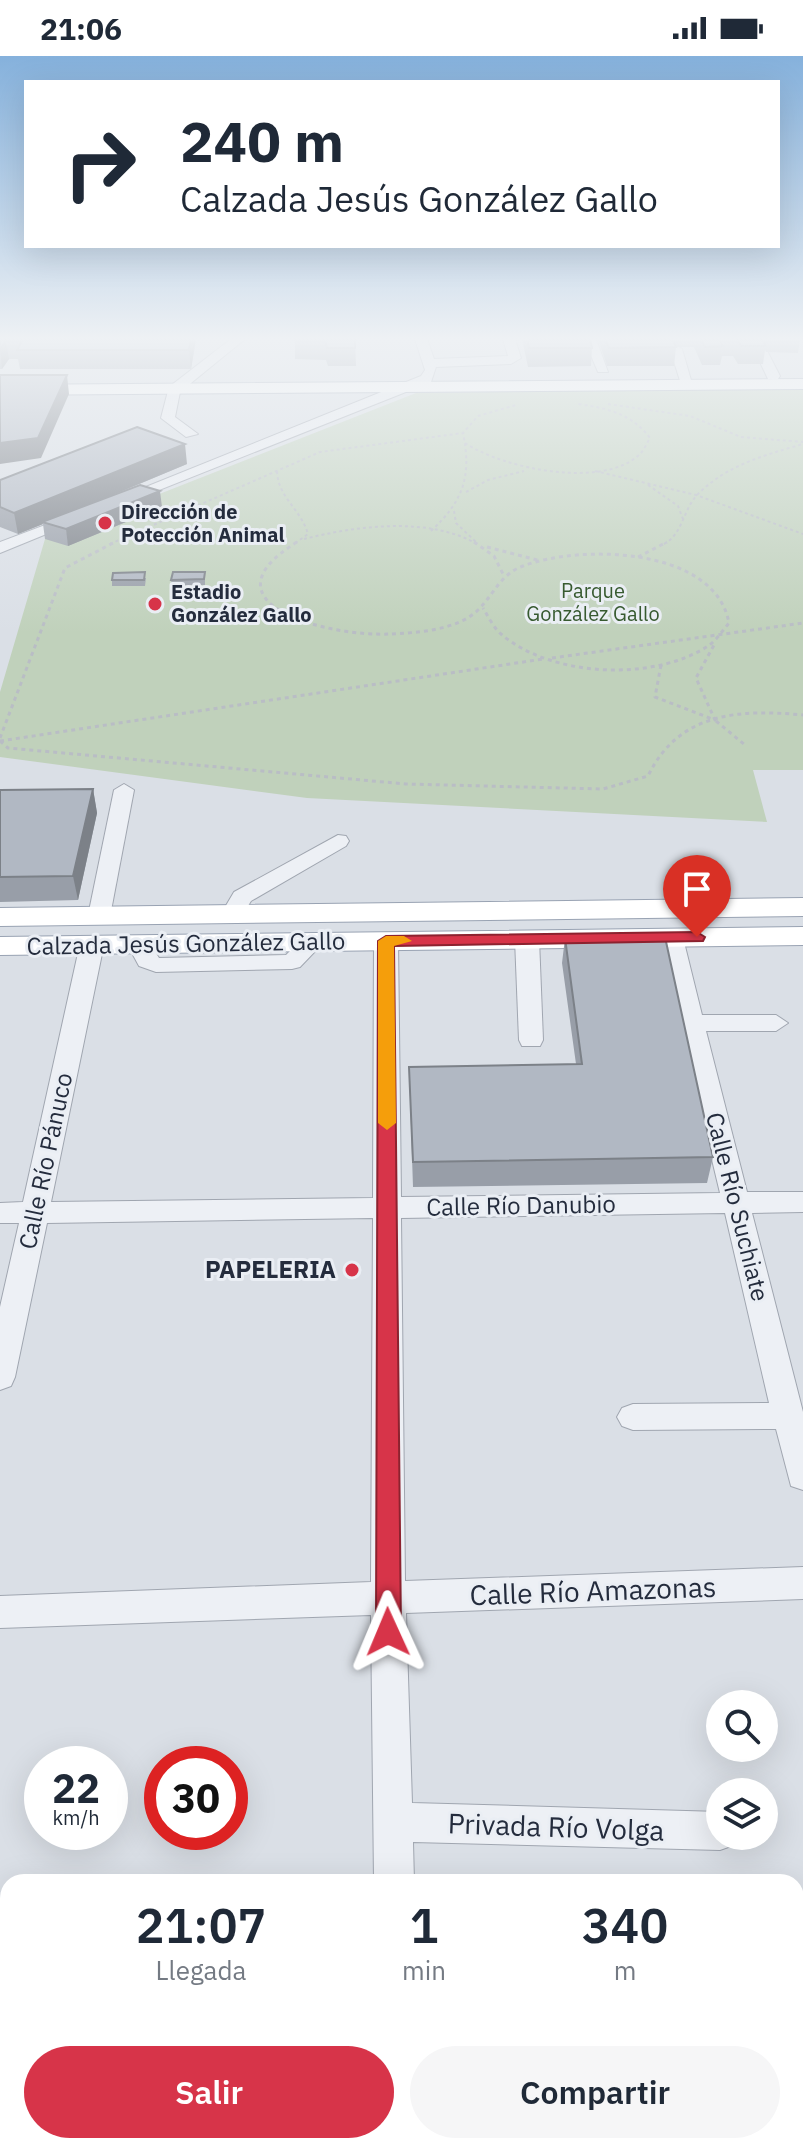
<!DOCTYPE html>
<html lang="es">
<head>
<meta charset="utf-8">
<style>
	body { margin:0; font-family:"IBM Plex Sans",sans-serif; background:#f6f6f7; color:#1f2937; height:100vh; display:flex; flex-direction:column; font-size:30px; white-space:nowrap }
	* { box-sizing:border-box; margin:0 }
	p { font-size:26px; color:#747a83 }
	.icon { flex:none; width:44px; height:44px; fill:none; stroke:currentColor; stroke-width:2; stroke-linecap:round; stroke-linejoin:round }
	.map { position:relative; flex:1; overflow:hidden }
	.details { position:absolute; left:0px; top:1818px; width:804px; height:280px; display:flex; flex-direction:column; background:#fff; border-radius:24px 24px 0 0; box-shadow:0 8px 32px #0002 }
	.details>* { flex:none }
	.guide { position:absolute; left:24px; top:24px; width:756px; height:168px; border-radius:0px; box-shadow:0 8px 32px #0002; background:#fff; color:#1f2937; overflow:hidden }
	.buttons { position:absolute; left:706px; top:1634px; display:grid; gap:16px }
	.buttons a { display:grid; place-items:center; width:72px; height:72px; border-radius:50%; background:#fff; box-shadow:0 8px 32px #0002; font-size:40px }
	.speed { position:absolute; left:24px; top:1690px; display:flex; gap:16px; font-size:40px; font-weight:700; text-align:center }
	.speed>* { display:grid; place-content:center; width:104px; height:104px; border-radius:50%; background:#fff; box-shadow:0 8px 32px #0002; line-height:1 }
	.speed small { font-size:20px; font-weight:400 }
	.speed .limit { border:12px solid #d22; background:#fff; color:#111 }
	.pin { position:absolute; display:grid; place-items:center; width:68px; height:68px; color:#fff; margin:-82px -34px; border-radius:50% 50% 50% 0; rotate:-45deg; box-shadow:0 0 8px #0007 }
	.pin .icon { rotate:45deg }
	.me { position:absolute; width:88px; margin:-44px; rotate:359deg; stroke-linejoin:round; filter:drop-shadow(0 0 6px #0008) }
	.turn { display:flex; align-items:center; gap:28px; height:168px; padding:0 24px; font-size:36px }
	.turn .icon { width:104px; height:104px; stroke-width:2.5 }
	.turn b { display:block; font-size:56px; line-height:68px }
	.eta { display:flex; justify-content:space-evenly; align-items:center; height:136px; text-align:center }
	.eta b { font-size:48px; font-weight:600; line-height:56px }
	.button { display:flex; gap:16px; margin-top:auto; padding:16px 24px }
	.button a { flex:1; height:92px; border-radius:48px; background:#d73449; color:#fff; font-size:32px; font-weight:600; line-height:92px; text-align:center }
	.button a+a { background:#f6f6f7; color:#1f2937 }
	.status { display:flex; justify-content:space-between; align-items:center; height:56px; padding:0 40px; background:#fff; direction:ltr }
	.status svg { height:22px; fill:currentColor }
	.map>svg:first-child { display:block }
	.green { fill:#c0d1bb }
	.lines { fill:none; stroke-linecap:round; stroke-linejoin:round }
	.minor-casing { stroke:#a0a6b0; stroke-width:2 }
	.major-casing { stroke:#99a3b3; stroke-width:2 }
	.path-far1 { stroke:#b9bdc5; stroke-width:2; stroke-dasharray:3 3; stroke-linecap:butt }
	.path { stroke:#b9bdc5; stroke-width:3; stroke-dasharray:4 4; stroke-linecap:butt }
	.minor { fill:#edf0f5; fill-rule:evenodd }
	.major { fill:#fff; fill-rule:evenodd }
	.wall { fill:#989ea8 }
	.shaded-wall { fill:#7c8188 }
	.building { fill:#b1b8c3; stroke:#7c8188; stroke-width:2 }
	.route { fill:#d73449; stroke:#8c222f; stroke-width:2 }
	.slow { fill:#f59e0b }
	.poi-dot { fill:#d73449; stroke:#eaeef4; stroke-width:3 }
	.labels { text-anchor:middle; stroke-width:6; stroke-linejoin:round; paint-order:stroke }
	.far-poi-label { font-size:20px; font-weight:bold; fill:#242c3d; stroke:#eaeef4; text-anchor:start }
	.far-park-label { font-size:20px; fill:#375a30; stroke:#eaeef4 }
	.street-label { font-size:24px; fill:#242c3d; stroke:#eaeef4 }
	.poi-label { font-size:24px; font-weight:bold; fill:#242c3d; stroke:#eaeef4; text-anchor:end }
	.near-street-label { font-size:28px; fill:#242c3d; stroke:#eaeef4 }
</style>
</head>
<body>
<div class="status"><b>21:06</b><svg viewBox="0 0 49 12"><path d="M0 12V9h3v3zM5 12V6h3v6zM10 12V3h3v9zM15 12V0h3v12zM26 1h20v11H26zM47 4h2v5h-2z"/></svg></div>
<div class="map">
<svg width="803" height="2098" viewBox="0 0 803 2098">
	<rect width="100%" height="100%" fill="#dadfe6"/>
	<path class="green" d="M803 332V714H753L767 766 307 742 0 701V636L45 483 416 337Z"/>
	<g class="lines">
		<g class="minor-casing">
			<g id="minor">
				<path d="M231 283H245L180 336 175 361 198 378 186 381 161 362 169 331Z"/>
				<path d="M415 283H427L434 303 508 300 503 283H515L521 302 511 308 436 311 431 326 124 448 111 445 421 320 425 314Z"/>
				<path d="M584 283H596L608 316H598Z"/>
				<path d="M749 283H761L780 320 778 323H768Z"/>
				<path d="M676 289 682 293 693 331 681 328 670 293Z"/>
				<path d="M69 460 83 463 0 497V486Z"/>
				<path d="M124 728 134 734 110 860 99 867 88 860 114 734Z"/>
				<path d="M338 779 346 780 349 785 346 790 251 845 240 863H224L221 858 234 836Z"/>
				<path d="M671 875 683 882 702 959H776L788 967 776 975H706L747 1136H803V1156L752 1157 803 1356V1434L791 1430 776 1373 633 1374 622 1370 617 1361 622 1352 633 1348 769 1347 725 1157 401 1162 405 1525 803 1511V1543L406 1557 412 1747 720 1756V1780H737L734 1789 720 1794 413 1786 414 1826H374L371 1559 0 1572V1540L371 1526 373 1162 47 1167 15 1321 11 1330 0 1334V1251L19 1167H0V1147L23 1146 80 888 92 881 104 888 51 1146 373 1142 374 885 386 878 398 885 401 1141 720 1137 659 882Z"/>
				<path d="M527 876 539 883 543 984 540 990H522L519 984 515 883Z"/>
				<path d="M312 879 324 886 300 911 292 913 156 916 139 910 127 888 131 883H147L159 902 286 899 304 881Z"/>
				<path d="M0 1983 8 1984V2026L0 2025Z"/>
				<path d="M796 2060 803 2061V2098H781L777 2090H796Z"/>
				<rect x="378" y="2090" width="44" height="8"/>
			</g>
		</g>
		<g class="major-casing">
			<g id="major">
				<path d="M803 323V333L0 339V329Z"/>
				<path d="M803 842V860L0 870V852Z"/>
				<path d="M803 871V889L0 899V881Z"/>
			</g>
		</g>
		<g class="path-far1">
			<path d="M608 348 690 360 741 381 803 386"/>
			<path d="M465 387C502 412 603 434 640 398 644 394 647 387 650 382 632 358 607 352 578 348"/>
			<path d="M277 415C278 442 301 453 308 478L294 488"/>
			<path d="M595 415 696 439 803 478"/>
			<path d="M648 429 678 450 683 463"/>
			<path d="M466 436 488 424 524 415"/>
			<path d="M454 455 456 467 476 486"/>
			<path d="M431 475C463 445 472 421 463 377"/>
			<path d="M304 483C356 470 428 460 477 488"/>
			<path d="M110 488 320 396 463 377 478 360 516 349"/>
			<path d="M664 488C683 478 683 453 698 438 727 409 765 399 803 388"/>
		</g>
		<g class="path">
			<path d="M297 486C195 549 333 581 389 578 417 577 460 574 480 552 495 536 501 518 523 510 581 488 715 491 729 567 723 574 716 585 708 590 653 626 551 621 501 578 493 571 488 560 483 552"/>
			<path d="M474 486 494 500 504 520"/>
			<path d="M487 491 541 505"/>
			<path d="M638 501 667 486"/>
			<path d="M552 602 803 567"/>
			<path d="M661 609 655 641 715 664 696 622 714 589"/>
			<path d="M716 665 745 689"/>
			<path d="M0 682 65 512 115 486"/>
			<path d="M0 685 8 692 406 728 603 733 648 720C679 656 739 653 803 659"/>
			<path d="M0 685 543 603"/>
		</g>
		<use href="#minor" class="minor"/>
		<use href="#major" class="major"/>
	</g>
	<g class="wall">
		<path d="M0 283H196L191 313H20L18 303H9L2 313H0Z"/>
		<path d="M295 283H355L356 310H328L326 304 295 303Z"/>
		<path d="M522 283H590L592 292 591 310 528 311Z"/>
		<path d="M598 283H800L798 297 766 296 765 294 763 308H738L733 300H722L720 309H702L694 291H676L674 310H607Z"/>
		<path d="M187 408 106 442 162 451 68 490 45 483 43 468 18 478 0 471V424Z"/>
		<path d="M205 516V529L172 530 171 524Z"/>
		<path d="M146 522 145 530H112V524Z"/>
		<path d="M93 733 97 757 78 844 0 846V734Z"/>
		<path d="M565 882 713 1101 707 1127 413 1131 409 1011 576 1008 562 907Z"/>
	</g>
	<g class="shaded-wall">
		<path d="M191 283H196L191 313 189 294Z"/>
		<path d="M6 285 9 303 2 313 0 293Z"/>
		<path d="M67 319 69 338 41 402 0 408V387Z"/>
		<path d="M185 388 187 408 45 467 42 466 43 468 18 478 14 457Z"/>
		<path d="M160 435 162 451 68 490 66 473Z"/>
		<path d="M93 733 97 757 78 844 73 820Z"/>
	</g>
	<g class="building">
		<path d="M0 283H191L189 294H17L22 285H6L0 293Z"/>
		<path d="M295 283H355V292H327L325 285 295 284Z"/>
		<path d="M527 283H590L592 292H529Z"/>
		<path d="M605 283H672L676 291 609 292Z"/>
		<path d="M701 283H719L723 290 705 291Z"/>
		<path d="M737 283H762L766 290H741Z"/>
		<path d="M0 319H67L38 382 0 387Z"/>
		<path d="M137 371 185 388 14 457 0 451V424Z"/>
		<path d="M140 429 160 435 66 473 42 466Z"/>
		<path d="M145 516 144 524H112L113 517Z"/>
		<path d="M173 516H205L204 523 171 524Z"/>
		<path d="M93 733 73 820 0 821V734Z"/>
		<path d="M665 881 713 1101 413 1106 409 1011 582 1008 565 882Z"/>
	</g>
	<linearGradient id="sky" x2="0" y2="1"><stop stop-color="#85b1dc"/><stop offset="0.49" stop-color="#eef1f4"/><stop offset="1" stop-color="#eef1f4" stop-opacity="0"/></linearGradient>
	<rect width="803" height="577" fill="url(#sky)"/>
	<path class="route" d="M697 876 705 881 703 885 394 890 401 1576 397 1584 388 1588 380 1584 376 1576 378 885 386 880Z"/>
	<path class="slow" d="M386 880H404L412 885 394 890 396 1067 387 1074 378 1067V885Z"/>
	<g class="poi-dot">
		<circle cx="105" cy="467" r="8"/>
		<circle cx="155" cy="548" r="8"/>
		<circle cx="352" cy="1214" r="8"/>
	</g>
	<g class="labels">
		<g class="far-poi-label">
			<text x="121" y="463">Dirección de<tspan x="121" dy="23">Potección Animal</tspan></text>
			<text x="171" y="543">Estadio<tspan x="171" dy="23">González Gallo</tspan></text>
		</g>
		<g class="far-park-label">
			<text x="593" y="542">Parque<tspan x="593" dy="23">González Gallo</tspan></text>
		</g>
		<g class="street-label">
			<text transform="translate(186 888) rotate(-1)" y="8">Calzada Jesús González Gallo</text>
			<text transform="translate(46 1105) rotate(-78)" y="8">Calle Río Pánuco</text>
			<text transform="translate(521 1150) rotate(-1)" y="8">Calle Río Danubio</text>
			<text transform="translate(737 1151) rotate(76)" y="8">Calle Río Suchiate</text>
		</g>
		<g class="poi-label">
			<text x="336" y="1222">PAPELERIA</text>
		</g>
		<g class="near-street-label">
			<text transform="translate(593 1535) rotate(-2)" y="10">Calle Río Amazonas</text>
			<text transform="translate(556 1771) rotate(2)" y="10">Privada Río Volga</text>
		</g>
	</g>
</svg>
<div class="buttons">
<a><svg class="icon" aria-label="search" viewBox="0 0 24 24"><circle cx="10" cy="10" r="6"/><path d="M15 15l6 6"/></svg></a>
<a><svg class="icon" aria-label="layers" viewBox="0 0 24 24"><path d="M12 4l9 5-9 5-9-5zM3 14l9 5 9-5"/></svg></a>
</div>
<div class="speed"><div>22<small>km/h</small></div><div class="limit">30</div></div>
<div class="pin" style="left:697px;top:881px;background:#d93025"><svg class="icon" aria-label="arrive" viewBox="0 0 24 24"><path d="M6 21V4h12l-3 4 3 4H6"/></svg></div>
<svg class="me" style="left:388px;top:1576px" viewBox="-20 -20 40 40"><path d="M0-17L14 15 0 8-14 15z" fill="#d73449" stroke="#fff" stroke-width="4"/></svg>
<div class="guide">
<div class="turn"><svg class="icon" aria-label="right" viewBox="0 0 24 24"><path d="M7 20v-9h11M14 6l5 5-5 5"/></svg><div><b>240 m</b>Calzada Jesús González Gallo</div></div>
</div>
<section class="details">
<div class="eta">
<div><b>21:07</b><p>Llegada</p></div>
<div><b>1</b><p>min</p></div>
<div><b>340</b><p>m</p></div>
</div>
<div class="button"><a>Salir</a><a>Compartir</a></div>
</section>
</div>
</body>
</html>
